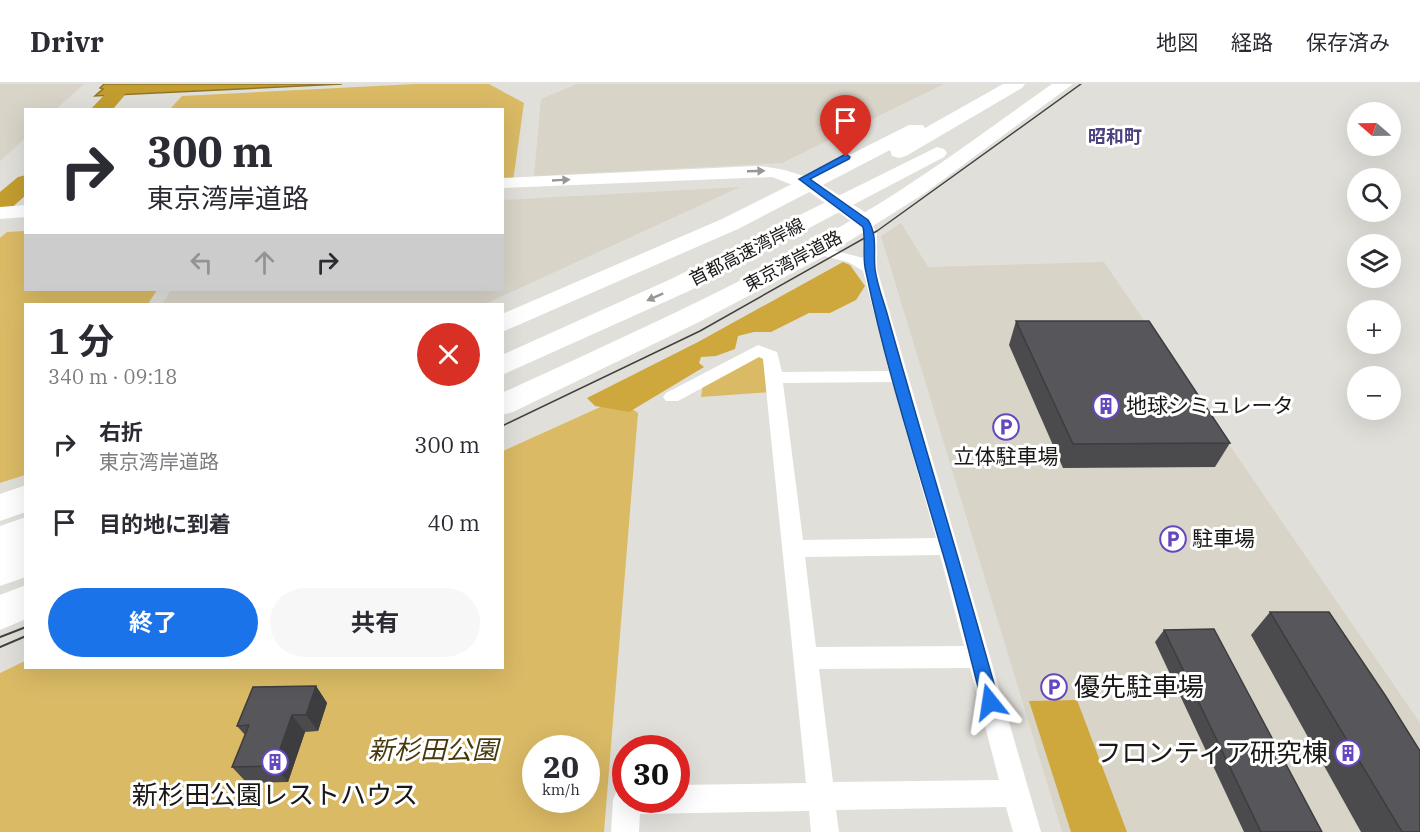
<!DOCTYPE html>
<html lang="ja">
<head>
<meta charset="utf-8">
<style>
	body { margin:0; font-family:"IBM Plex Serif","Noto Sans JP",serif; background:#f7f7f7; color:#2b2b33; height:100vh; display:flex; flex-direction:column; font-size:22px; white-space:nowrap }
	* { box-sizing:border-box; margin:0 }
	p { font-size:20px; color:#7c7c81 }
	.icon { flex:none; width:33px; height:33px; fill:none; stroke:currentColor; stroke-width:2; stroke-linecap:round; stroke-linejoin:round }
	.map { position:relative; flex:1; overflow:hidden }
	.side { position:absolute; left:24px; top:219px; width:480px; height:366px; display:flex; flex-direction:column; background:#fff; border-radius:0px; box-shadow:0 6px 24px #0002 }
	.side>* { flex:none }
	.guide { position:absolute; left:24px; top:24px; width:480px; height:183px; border-radius:0px; box-shadow:0 6px 24px #0002; background:#fff; color:#2b2b33; overflow:hidden }
	.needle { width:39px; rotate:290deg }
	.fabs { position:absolute; left:1347px; top:18px; display:grid; gap:12px }
	.fabs a { display:grid; place-items:center; width:54px; height:54px; border-radius:50%; background:#fff; box-shadow:0 6px 24px #0002; font-size:30px }
	.speed { position:absolute; left:522px; top:651px; display:flex; gap:12px; font-size:30px; font-weight:700; text-align:center }
	.speed>* { display:grid; place-content:center; width:78px; height:78px; border-radius:50%; background:#fff; box-shadow:0 6px 24px #0002; line-height:1 }
	.speed small { font-size:15px; font-weight:400 }
	.speed .limit { border:9px solid #d22; background:#fff; color:#111 }
	.pin { position:absolute; display:grid; place-items:center; width:51px; height:51px; color:#fff; margin:-62px -26px; border-radius:50% 50% 50% 0; rotate:-45deg; box-shadow:0 0 6px #0007 }
	.pin .icon { rotate:45deg }
	.me { position:absolute; width:66px; margin:-33px; rotate:345deg; stroke-linejoin:round; filter:drop-shadow(0 0 4px #0008) }
	.turn { display:flex; align-items:center; gap:21px; height:126px; padding:0 24px; font-size:27px }
	.turn .icon { width:78px; height:78px; stroke-width:2.5 }
	.turn b { display:block; font-size:42px; line-height:51px }
	.lanes { display:flex; align-items:center; height:57px; padding:0 24px; background:#0003; justify-content:center; gap:30px; direction:ltr }
	.lanes .off { opacity:.35 }
	.round { display:grid; place-items:center; flex:none; width:63px; height:63px; border-radius:32px; background:#f7f7f7 }
	.summary { display:flex; align-items:center; justify-content:space-between; height:102px; padding:0 24px }
	h1 { font-size:36px; font-weight:700; line-height:45px }
	.cta { display:flex; gap:12px; margin-top:auto; padding:12px 24px }
	.cta a { flex:1; height:69px; border-radius:36px; background:#1a73e8; color:#fff; font-size:24px; font-weight:700; line-height:69px; text-align:center }
	.cta a+a { background:#f7f7f7; color:#2b2b33 }
	ul { padding:0; list-style:none }
	li { display:flex; align-items:center; gap:18px; height:78px; padding:0 24px }
	li div { flex:1 }
	li b { display:block; font-size:22px }
	li em { font-style:normal }
	header { display:flex; align-items:center; gap:36px; box-sizing:border-box; height:84px; padding:0 30px; background:#fff; border-bottom:2px solid #e1e1e2 }
	header strong { font-size:28px }
	nav { display:flex; gap:33px; margin-inline-start:auto; font-size:21px }
	.map>svg:first-child { display:block }
	.built { fill:#d9d4c8 }
	.green { fill:#daba65; fill-rule:evenodd }
	.forest { fill:#cea83c }
	.water { fill:#c39d2f; stroke:#907528; stroke-width:1.5 }
	.lines { fill:none; stroke-linecap:round; stroke-linejoin:round }
	.river { fill:#c39d2f; fill-rule:evenodd }
	.street { fill:#fff; fill-rule:evenodd }
	.secondary { fill:#fff; fill-rule:evenodd }
	.highway { fill:#fff; fill-rule:evenodd }
	.tram-far1 { stroke:#42413e; stroke-width:1.5 }
	.tram { stroke:#42413e; stroke-width:2 }
	.wall { fill:#4b4b4e }
	.shaded-wall { fill:#3d3d40 }
	.building { fill:#57575b; stroke:#3d3d40; stroke-width:1.5 }
	.oneway { fill:#989796 }
	.route { fill:#1a73e8; stroke:#114b97; stroke-width:1.5 }
	.labels { text-anchor:middle; stroke-width:6; stroke-linejoin:round; paint-order:stroke }
	.far-neighbourhood-label { font-size:18px; font-weight:bold; fill:#4d427f; stroke:#fff }
	.far-street-label { font-size:18px; fill:#191816; stroke:#fff }
	.poi-label { font-size:21px; fill:#191816; stroke:#fff; text-anchor:start }
	.near-poi-label { font-size:26px; fill:#191816; stroke:#fff; text-anchor:start }
	.near-park-label { font-size:26px; font-style:italic; fill:#493a0d; stroke:#fff }
</style>
</head>
<body>
<header>
<strong>Drivr</strong>
<nav><a>地図</a><a>経路</a><a>保存済み</a></nav>
</header>
<div class="map">
<svg width="1420" height="748" viewBox="0 0 1420 748">
	<rect width="100%" height="100%" fill="#e1dfda"/>
	<g class="built">
		<path d="M0 0H84L56 25 26 26 25 54 0 77Z"/>
		<path d="M577 0H944L782 79 534 92 541 15Z"/>
		<path d="M740 103 485 220H162L171 206H502L503 116Z"/>
		<path d="M901 139 928 183 1104 178 1420 639V748H1062L881 152Z"/>
	</g>
	<g class="green">
		<path d="M416 0H489L524 19 513 97H503L502 26H169L182 12Z"/>
		<path d="M25 147 26 206H157L148 220H26L25 391 0 399V154L7 148Z"/>
		<path d="M751 270 770 276 772 308 701 313 703 300Z"/>
		<path d="M618 315 638 329 604 748H0V589L25 577 26 584H502L503 367ZM536 664H586V716H536Z"/>
	</g>
	<g class="forest">
		<path d="M843 178 850 181 865 202 856 216 830 229H809L771 248H754L738 252 735 265 716 272 701 273 699 279 704 283 629 328 595 322 587 314 698 258Z"/>
		<path d="M1077 616 1127 748H1071L1029 617Z"/>
	</g>
	<path class="water" d="M104 0H342L95 12 103 5 100 4Z"/>
	<g class="lines">
		<g class="river">
			<path d="M115 5 122 7 125 11 112 26H90L108 7Z"/>
			<path d="M26 91V111L9 126 0 128V108L18 93Z"/>
		</g>
		<path class="street" d="M865 134 870 135 877 150V185L1041 748H1013L1006 723 836 726 839 748H811L809 727 640 730 639 748H611L613 716 617 706 626 703V716H676V701L806 699 763 275 759 273 678 317H666L663 313 666 309 758 261 777 268 782 288 889 287 863 187 848 178 812 169 810 166 817 162 863 174V150L858 138ZM892 298 936 454 803 456 783 299ZM940 471 964 562 816 563 805 473ZM970 584 999 696 833 698 819 585Z"/>
		<g class="secondary">
			<path d="M756 82C794 84 822 98 852 120 860 125 869 130 875 138L872 142H858L808 107 772 93 502 104V94Z"/>
			<path d="M26 121V133L0 135V123Z"/>
		</g>
		<g class="highway">
			<path d="M1003 0H1025L1022 4 906 72 899 74 892 72 890 66 738 145 502 248V230L722 135 909 41H923L925 44Z"/>
			<path d="M1052 0H1073L925 109 832 168 697 239 513 328 502 331V309C622 254 743 200 857 133 925 93 988 45 1052 0Z"/>
			<path d="M937 63 944 65 947 69 944 73 689 207 502 291V271L671 195Z"/>
			<path d="M26 401V428L0 437V410Z"/>
			<path d="M26 433V462L20 464 26 462V493L0 502V471L3 470 0 471V442Z"/>
			<path d="M26 501V535L0 546V511Z"/>
		</g>
		<path class="tram-far1" d="M502 342 700 247 877 147 1081 0"/>
		<g class="tram">
			<path d="M0 553 26 543"/>
			<path d="M0 563 26 552"/>
		</g>
	</g>
	<g class="wall">
		<path d="M1016 237 1230 359 1215 383 1063 384 1009 261Z"/>
		<path d="M1270 528 1420 748H1361L1251 551Z"/>
		<path d="M1164 546 1322 748H1244L1155 558Z"/>
		<path d="M316 602 327 619 318 647 305 648 288 698 247 699 232 683 245 651 237 642Z"/>
	</g>
	<g class="shaded-wall">
		<path d="M316 602 327 619 318 647 306 631Z"/>
		<path d="M292 631 305 648 288 698 274 682Z"/>
	</g>
	<g class="building">
		<path d="M1016 237H1149L1230 359 1073 360Z"/>
		<path d="M1270 528H1329L1385 611 1420 667V748H1402Z"/>
		<path d="M1214 545 1322 748H1261L1164 546Z"/>
		<path d="M316 602 306 631H292L274 682 232 683 249 641 237 642 253 603Z"/>
	</g>
	<defs><path id="oneway-solid" d="M-6-.8H1V-3.2L6.5 0L1 3.2V.8H-6Z" transform="scale(1.5)"/></defs>
	<g class="oneway">
		<use href="#oneway-solid" transform="translate(756 87) rotate(-2)"/>
		<use href="#oneway-solid" transform="translate(561 96) rotate(-3)"/>
		<use href="#oneway-solid" transform="translate(655 213) rotate(156)"/>
	</g>
	<path class="route" d="M846 70 850 73 849 75 810 95 868 136C878 152 873 168 875 185 877 201 884 218 888 233 924 362 964 490 999 618L997 624 990 627 984 624 982 618C968 566 956 512 940 460 914 370 885 280 866 188 862 174 866 158 863 143L799 95Z"/>
	<defs>
		<g id="building-ring" transform="scale(1.35)"><circle r="9.5" fill="#fff" stroke="#6647c0" stroke-width="1.5"/><path d="M-4-6H4V6H1V3H-1V6H-4ZM-2.5-4.3h1.7v1.8h-1.7ZM.8-4.3h1.7v1.8H.8ZM-2.5-1h1.7V.8h-1.7ZM.8-1h1.7V.8H.8Z" fill="#6647c0"/></g>
		<g id="parking-ring" transform="scale(1.35)"><circle r="9.5" fill="#fff" stroke="#6647c0" stroke-width="1.5"/><path d="M-3.5-5.5H1a3.5 3.5 0 0 1 0 7H-1V5.5H-3.5ZM-1-3.4V-.6H.8a1.4 1.4 0 0 0 0-2.8Z" fill="#6647c0"/></g>
	</defs>
	<g fill-rule="evenodd">
		<use href="#building-ring" x="1106" y="322"/>
		<use href="#parking-ring" x="1006" y="343"/>
		<use href="#parking-ring" x="1173" y="455"/>
		<use href="#parking-ring" x="1054" y="603"/>
		<use href="#building-ring" x="1348" y="669"/>
		<use href="#building-ring" x="275" y="678"/>
	</g>
	<g class="labels">
		<g class="far-neighbourhood-label">
			<text x="1115" y="59">昭和町</text>
		</g>
		<g class="far-street-label">
			<text transform="translate(747 168) rotate(-27)" y="6">首都高速湾岸線</text>
			<text transform="translate(793 177) rotate(-28)" y="6">東京湾岸道路</text>
		</g>
		<g class="poi-label">
			<text x="1126" y="329">地球シミュレータ</text>
			<text x="1006" y="380" text-anchor="middle">立体駐車場</text>
			<text x="1192" y="462">駐車場</text>
		</g>
		<g class="near-poi-label">
			<text x="1074" y="612">優先駐車場</text>
			<text x="1328" y="678" text-anchor="end">フロンティア研究棟</text>
			<text x="275" y="720" text-anchor="middle">新杉田公園レストハウス</text>
		</g>
		<g class="near-park-label">
			<text x="433" y="675">新杉田公園</text>
		</g>
	</g>
</svg>
<div class="fabs">
<a><svg class="needle" viewBox="-14 -14 28 28"><path d="M0-13l5 13h-10z" fill="#e53935"/><path d="M0 13l5-13h-10z" fill="#7c7c81"/></svg></a>
<a><svg class="icon" aria-label="search" viewBox="0 0 24 24"><circle cx="10" cy="10" r="6"/><path d="M15 15l6 6"/></svg></a>
<a><svg class="icon" aria-label="layers" viewBox="0 0 24 24"><path d="M12 4l9 5-9 5-9-5zM3 14l9 5 9-5"/></svg></a>
<a>+</a>
<a>−</a>
</div>
<div class="speed"><div>20<small>km/h</small></div><div class="limit">30</div></div>
<div class="pin" style="left:846px;top:73px;background:#d93025"><svg class="icon" aria-label="arrive" viewBox="0 0 24 24"><path d="M6 21V4h12l-3 4 3 4H6"/></svg></div>
<svg class="me" style="left:990px;top:618px" viewBox="-20 -20 40 40"><path d="M0-17L14 15 0 8-14 15z" fill="#1a73e8" stroke="#fff" stroke-width="4"/></svg>
<div class="guide">
<div class="turn"><svg class="icon" aria-label="right" viewBox="0 0 24 24"><path d="M7 20v-9h11M14 6l5 5-5 5"/></svg><div><b>300 m</b>東京湾岸道路</div></div>
<div class="lanes"><svg class="icon off" aria-label="left" viewBox="0 0 24 24"><path d="M17 20v-9H6M10 6l-5 5 5 5"/></svg><svg class="icon off" aria-label="ahead" viewBox="0 0 24 24"><path d="M12 20V5M6 11l6-6 6 6"/></svg><svg class="icon" aria-label="right" viewBox="0 0 24 24"><path d="M7 20v-9h11M14 6l5 5-5 5"/></svg></div>
</div>
<section class="side">
<div class="summary"><div><h1>1 分</h1><p>340 m · 09:18</p></div><a class="round" style="background:#d93025;color:#fff"><svg class="icon" aria-label="close" viewBox="0 0 24 24"><path d="M6 6l12 12M18 6L6 18"/></svg></a></div>
<ul>
<li><svg class="icon" aria-label="right" viewBox="0 0 24 24"><path d="M7 20v-9h11M14 6l5 5-5 5"/></svg><div><b>右折</b><p>東京湾岸道路</p></div><em>300 m</em></li>
<li><svg class="icon" aria-label="arrive" viewBox="0 0 24 24"><path d="M6 21V4h12l-3 4 3 4H6"/></svg><div><b>目的地に到着</b></div><em>40 m</em></li>
</ul>
<div class="cta"><a>終了</a><a>共有</a></div>
</section>
</div>
</body>
</html>
